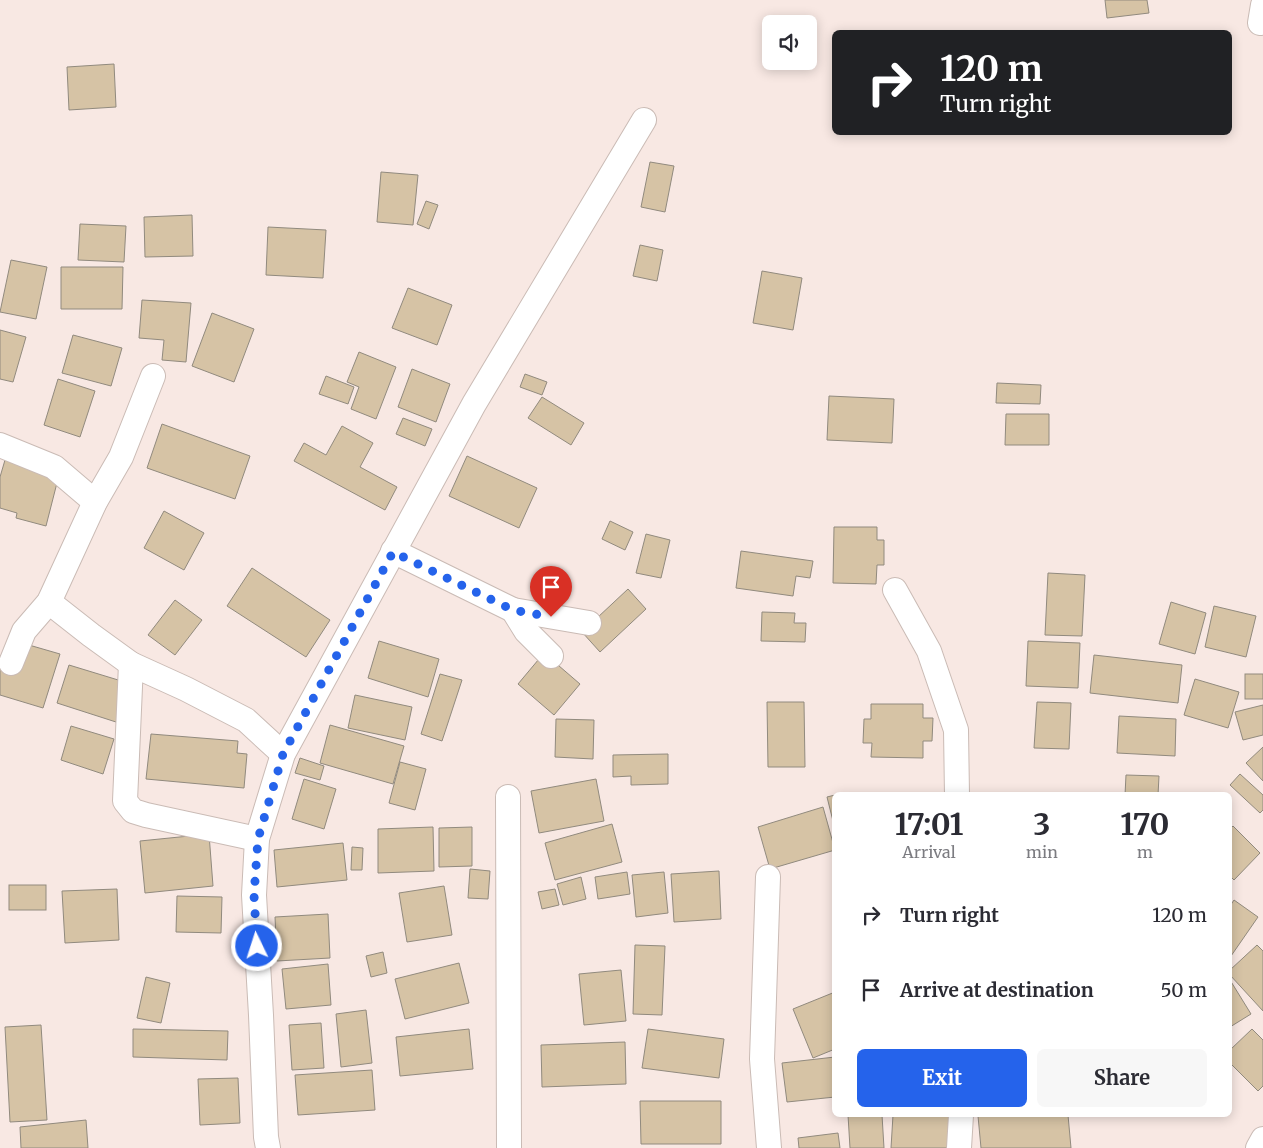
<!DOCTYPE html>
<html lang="en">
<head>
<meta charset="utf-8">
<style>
	body { margin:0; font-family:Merriweather,serif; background:#f7f7f7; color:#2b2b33; height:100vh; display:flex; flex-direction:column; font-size:19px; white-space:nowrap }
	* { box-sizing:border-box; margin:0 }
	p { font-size:16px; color:#7c7c81 }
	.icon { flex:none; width:28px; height:28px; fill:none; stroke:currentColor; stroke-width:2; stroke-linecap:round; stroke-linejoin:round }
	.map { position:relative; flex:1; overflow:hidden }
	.side { position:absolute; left:832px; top:792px; width:400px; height:325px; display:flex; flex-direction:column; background:#fff; border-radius:8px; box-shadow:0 2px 12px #0003 }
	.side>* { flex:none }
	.banner { position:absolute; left:832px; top:30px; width:400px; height:105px; border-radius:8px; box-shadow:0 2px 12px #0003; background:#202124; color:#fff; overflow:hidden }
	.buttons { position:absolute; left:762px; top:15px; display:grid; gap:10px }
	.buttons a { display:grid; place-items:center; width:55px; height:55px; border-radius:8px; background:#fff; box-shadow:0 2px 12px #0003; font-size:25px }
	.pin { position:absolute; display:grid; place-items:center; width:42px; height:42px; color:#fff; margin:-51px -21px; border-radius:50% 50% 50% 0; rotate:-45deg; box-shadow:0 0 5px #0007 }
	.pin .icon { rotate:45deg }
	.me { position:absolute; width:55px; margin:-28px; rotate:356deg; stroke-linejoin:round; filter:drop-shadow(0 0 4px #0008) }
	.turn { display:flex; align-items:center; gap:18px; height:105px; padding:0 25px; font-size:22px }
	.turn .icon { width:65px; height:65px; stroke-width:2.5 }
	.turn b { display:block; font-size:35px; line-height:42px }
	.eta { display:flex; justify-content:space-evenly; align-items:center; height:85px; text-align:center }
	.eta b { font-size:30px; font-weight:700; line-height:35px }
	.cta { display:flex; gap:10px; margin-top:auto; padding:10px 25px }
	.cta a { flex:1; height:58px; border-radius:8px; background:#2563eb; color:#fff; font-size:20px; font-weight:700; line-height:58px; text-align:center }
	.cta a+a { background:#f7f7f7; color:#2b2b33 }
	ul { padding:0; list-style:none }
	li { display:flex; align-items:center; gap:15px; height:75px; padding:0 25px }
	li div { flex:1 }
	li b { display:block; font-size:19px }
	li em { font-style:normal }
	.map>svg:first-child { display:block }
	.building { fill:#d6c3a5; stroke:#918a7e }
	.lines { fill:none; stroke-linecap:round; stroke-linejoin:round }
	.minor-casing { stroke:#cabbb5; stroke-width:26 }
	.minor { stroke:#fff; stroke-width:24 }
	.route { stroke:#2563eb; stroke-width:9; stroke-dasharray:0 16.2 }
</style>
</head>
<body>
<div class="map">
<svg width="1263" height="1148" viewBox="0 0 1263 1148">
	<rect width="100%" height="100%" fill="#f8e8e3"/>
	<g class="building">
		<path d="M1105 0H1147L1149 13 1107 18Z"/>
		<path d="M114 64 116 107 69 110 67 67Z"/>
		<path d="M650 162 674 166 665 212 641 207Z"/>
		<path d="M381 172 418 175 413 225 377 222Z"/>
		<path d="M426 201 438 205 429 229 417 224Z"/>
		<path d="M192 215 193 256 145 257 144 217Z"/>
		<path d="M80 224 126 226 124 262 78 260Z"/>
		<path d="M268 227 326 230 323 278 266 275Z"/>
		<path d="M640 245 663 250 657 281 633 276Z"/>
		<path d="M11 260 47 267 36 319 0 312Z"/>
		<path d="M61 267H123L122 309H61Z"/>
		<path d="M762 271 802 278 793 330 753 323Z"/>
		<path d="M408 288 452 305 437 345 392 328Z"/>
		<path d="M142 300 191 303 186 362 162 360 164 340 139 338Z"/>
		<path d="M212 313 254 329 234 382 192 366Z"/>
		<path d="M0 330 26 337 13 382 0 379Z"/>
		<path d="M73 335 122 348 111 386 62 373Z"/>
		<path d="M359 352 396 367 376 419 351 409 359 387 347 382Z"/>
		<path d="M412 369 450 384 436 422 398 407Z"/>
		<path d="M525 374 547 382 542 395 520 387Z"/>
		<path d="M326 376 354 387 348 404 319 394Z"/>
		<path d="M58 379 95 391 80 437 44 425Z"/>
		<path d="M997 383 1041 385 1040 404 996 403Z"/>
		<path d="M829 396 894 399 892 443 827 440Z"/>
		<path d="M542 397 584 423 571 445 528 418Z"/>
		<path d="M1006 414H1049V445H1005Z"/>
		<path d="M403 418 432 429 425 446 396 434Z"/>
		<path d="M162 424 250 456 235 499 147 468Z"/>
		<path d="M342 426 373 443 360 467 397 487 385 510 294 461 304 443 326 455Z"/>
		<path d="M467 456 537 488 519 528 449 496Z"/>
		<path d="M5 460 59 475 46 526 16 518 17 513 0 508V477Z"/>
		<path d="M164 511 204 533 184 570 144 548Z"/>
		<path d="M610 521 633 532 625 550 602 539Z"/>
		<path d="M834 527H877V540H884V565H877L876 584 833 583Z"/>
		<path d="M646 534 670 540 661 578 636 573Z"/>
		<path d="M741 551 813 561 810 578 796 576 793 596 736 588Z"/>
		<path d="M252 568 330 620 306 657 227 606Z"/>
		<path d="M1048 573 1085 575 1082 636 1045 635Z"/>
		<path d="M628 589 646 609 600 652 582 632Z"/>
		<path d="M175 600 202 620 175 655 148 635Z"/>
		<path d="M1171 602 1206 613 1195 654 1159 644Z"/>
		<path d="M1214 606 1256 616 1246 657 1205 647Z"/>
		<path d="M762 612 795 613 794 623H806L805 642 761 641Z"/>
		<path d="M379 641 439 659 428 697 368 678Z"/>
		<path d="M1028 641 1080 643 1078 688 1026 686Z"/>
		<path d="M22 643 60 654 43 708 0 695V667L13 671Z"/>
		<path d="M544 653 580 684 554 715 518 684Z"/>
		<path d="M1094 655 1182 665 1178 703 1090 693Z"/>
		<path d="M69 665 128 683 116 722 57 703Z"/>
		<path d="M440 674 462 680 442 741 421 734Z"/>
		<rect x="1245" y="674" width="18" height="25"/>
		<path d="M1195 679 1239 692 1228 728 1184 715Z"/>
		<path d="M355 695 412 707 405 740 348 728Z"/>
		<path d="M767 702H804L805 767H768Z"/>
		<path d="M1037 702 1071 703 1069 749 1034 748Z"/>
		<path d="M871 704H923V718H933L932 741H923V758L871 757 872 743H863L864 719H871Z"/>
		<path d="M1263 705V735L1243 740 1235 712Z"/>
		<path d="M1119 716 1176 719 1175 756 1117 753Z"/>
		<path d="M556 719 594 720 593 759 555 757Z"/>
		<path d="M330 725 404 746 393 784 320 763Z"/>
		<path d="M71 726 114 739 103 774 61 760Z"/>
		<path d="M151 734 238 741 237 753 247 754 244 788 146 779Z"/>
		<path d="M1263 747V781L1246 763Z"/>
		<path d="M668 754V784L631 785V776L613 777V755Z"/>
		<path d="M300 758 324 766 320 780 295 773Z"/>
		<path d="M400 762 426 769 415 810 389 803Z"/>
		<path d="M1240 774 1263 795V810L1260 813 1230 785Z"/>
		<path d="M1126 775 1159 776 1158 795H1125Z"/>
		<path d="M304 779 336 789 324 829 292 819Z"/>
		<path d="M596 779 604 821 539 833 531 791Z"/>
		<path d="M835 795V829L827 797Z"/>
		<path d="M823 807 835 850 770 869 758 827Z"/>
		<path d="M612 824 622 862 555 880 545 843Z"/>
		<path d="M1233 826 1260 853 1234 880 1230 876V829Z"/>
		<path d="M433 827 434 871 378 873V829Z"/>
		<path d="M472 827V866L439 867V828Z"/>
		<path d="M209 834 213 886 145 893 140 841Z"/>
		<path d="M343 843 347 880 277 887 274 850Z"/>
		<path d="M352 847 363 848 362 870H351Z"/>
		<path d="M470 869 490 871 488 899 468 898Z"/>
		<path d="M719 871 721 919 674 922 671 874Z"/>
		<path d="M627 872 630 894 598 899 595 877Z"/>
		<path d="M664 872 668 913 636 917 632 875Z"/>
		<path d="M581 877 586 899 563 905 557 884Z"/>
		<rect x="9" y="885" width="37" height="25"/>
		<path d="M444 886 452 935 407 942 399 893Z"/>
		<path d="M117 889 119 940 65 943 62 891Z"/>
		<path d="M555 889 559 905 542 909 538 892Z"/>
		<path d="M177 896 222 897 221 933 176 932Z"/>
		<path d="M1234 900 1258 917 1231 956 1230 955V906Z"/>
		<path d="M328 914 330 958 277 961 275 917Z"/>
		<path d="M635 945 665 946 662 1015 633 1014Z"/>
		<path d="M1257 945 1263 951V1011L1230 975V970Z"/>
		<path d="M383 952 387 973 371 977 366 956Z"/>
		<path d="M459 963 469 1003 405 1019 395 979Z"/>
		<path d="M328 964 331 1005 286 1009 282 969Z"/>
		<path d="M621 970 626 1021 584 1025 579 974Z"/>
		<path d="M146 977 170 983 161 1023 137 1018Z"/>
		<path d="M1230 980 1251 1014 1230 1027Z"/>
		<path d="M835 992V1049L813 1058 793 1009Z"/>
		<path d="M366 1010 372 1063 341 1067 336 1014Z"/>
		<path d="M321 1023 324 1068 292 1070 289 1025Z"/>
		<path d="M41 1025 47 1120 10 1122 5 1027Z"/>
		<path d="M133 1029 228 1031 227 1060 133 1057Z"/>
		<path d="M469 1029 473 1069 400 1076 396 1037Z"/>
		<path d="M648 1029 724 1039 719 1078 642 1068Z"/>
		<path d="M1252 1029 1263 1040V1086L1258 1091 1230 1063V1050Z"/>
		<path d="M625 1042 626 1084 542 1087 541 1045Z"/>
		<path d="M835 1057V1097L787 1102 782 1063Z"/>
		<path d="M372 1070 375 1110 298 1115 295 1075Z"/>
		<path d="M238 1078 240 1123 200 1125 198 1079Z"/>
		<path d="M640 1101H721V1144H641Z"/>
		<path d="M848 1115H882L884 1148H850Z"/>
		<path d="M893 1115H957L955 1148H891Z"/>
		<path d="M991 1115H1068L1071 1148H981L978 1116Z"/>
		<path d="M86 1120 88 1148H21L20 1127Z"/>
		<path d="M838 1133 840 1148H799L798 1138Z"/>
	</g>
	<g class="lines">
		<g class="minor-casing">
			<g id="minor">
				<path d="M1260 23 1263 5"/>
				<path d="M0 445 54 467 95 502"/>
				<path d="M393 551 513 610 589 623"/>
				<path d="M895 590 929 651 956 730 957 795"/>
				<path d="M49 602 91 635 131 664 186 689 246 720 283 754"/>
				<path d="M513 610 526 631 551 656"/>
				<path d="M11 663 24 631 49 602 95 502 121 457 153 376"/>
				<path d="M131 664 125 801 133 811 146 815 257 839"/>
				<path d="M508 797 509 1148"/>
				<path d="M768 877 762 1059 769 1148"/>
				<path d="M268 1148 266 1137 261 1015 254 895 257 839 283 754 474 404 644 120"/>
				<path d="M959 1148 961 1115"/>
				<path d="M1258 1148 1263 1139"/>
			</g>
		</g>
		<use href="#minor" class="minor"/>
	</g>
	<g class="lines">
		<path class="route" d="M257 946 254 895 258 839 283 754 393 552 513 610 551 617"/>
	</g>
</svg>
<div class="buttons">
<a><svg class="icon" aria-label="sound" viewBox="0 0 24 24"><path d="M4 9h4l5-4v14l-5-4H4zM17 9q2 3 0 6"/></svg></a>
</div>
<div class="pin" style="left:551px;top:617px;background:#d93025"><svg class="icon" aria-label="arrive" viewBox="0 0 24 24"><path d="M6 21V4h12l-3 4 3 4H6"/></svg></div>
<svg class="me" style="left:257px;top:946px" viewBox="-20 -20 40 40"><circle r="17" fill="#2563eb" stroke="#fff" stroke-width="3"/><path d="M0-11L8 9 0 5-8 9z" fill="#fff"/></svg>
<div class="banner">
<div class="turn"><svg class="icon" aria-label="right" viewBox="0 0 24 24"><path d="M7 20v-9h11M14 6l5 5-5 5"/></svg><div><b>120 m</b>Turn right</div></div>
</div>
<section class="side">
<div class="eta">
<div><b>17:01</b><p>Arrival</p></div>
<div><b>3</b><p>min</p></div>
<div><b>170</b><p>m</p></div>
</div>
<ul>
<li><svg class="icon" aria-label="right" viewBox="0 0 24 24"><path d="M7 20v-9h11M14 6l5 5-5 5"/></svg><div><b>Turn right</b></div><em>120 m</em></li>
<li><svg class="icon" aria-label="arrive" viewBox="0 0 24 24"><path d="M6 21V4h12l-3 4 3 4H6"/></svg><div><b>Arrive at destination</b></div><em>50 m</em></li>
</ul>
<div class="cta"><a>Exit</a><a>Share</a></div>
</section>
</div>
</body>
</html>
